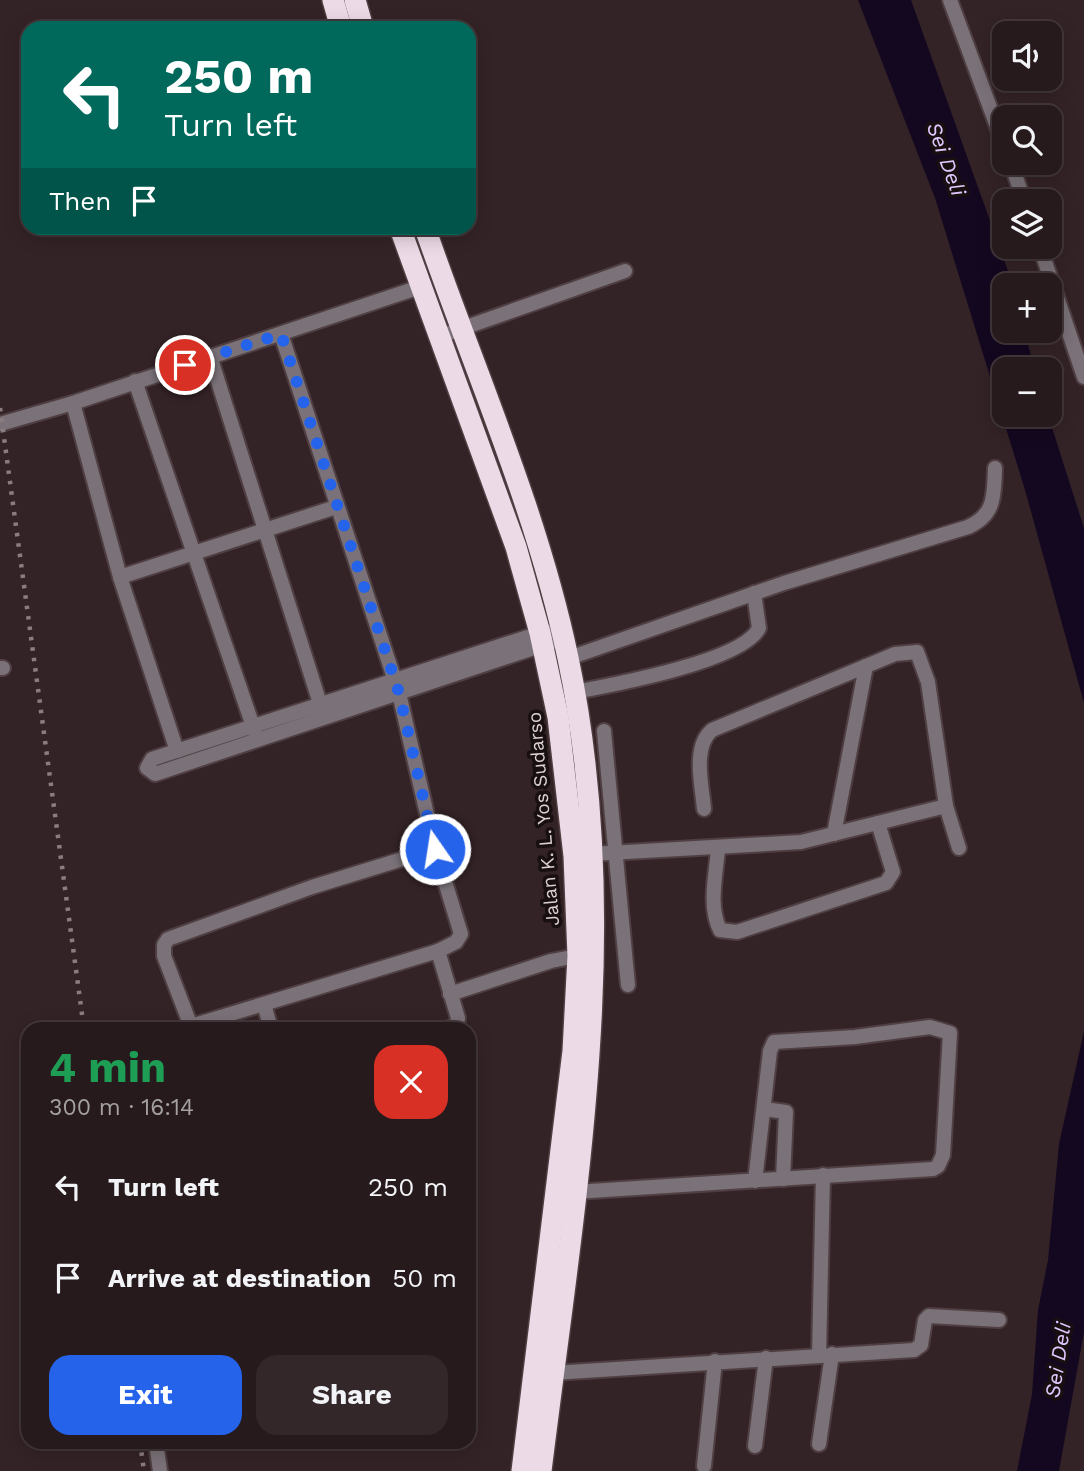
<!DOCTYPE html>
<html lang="en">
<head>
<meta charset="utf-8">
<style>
	body { margin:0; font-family:"Work Sans",sans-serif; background:#332729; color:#f1f3f6; height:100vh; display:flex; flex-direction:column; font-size:26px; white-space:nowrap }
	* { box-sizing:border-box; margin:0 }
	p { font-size:23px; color:#a4a1a3 }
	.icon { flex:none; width:38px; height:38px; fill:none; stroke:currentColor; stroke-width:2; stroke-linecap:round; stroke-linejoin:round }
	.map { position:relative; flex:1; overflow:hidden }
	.side { position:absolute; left:21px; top:1022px; width:455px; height:427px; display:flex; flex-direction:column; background:#271a1c; border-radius:21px; box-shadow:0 4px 18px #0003,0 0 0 2px #43383b }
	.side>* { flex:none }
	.top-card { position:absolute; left:21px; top:21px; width:455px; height:214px; border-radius:21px; box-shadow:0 4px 18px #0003,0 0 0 2px #43383b; background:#00695c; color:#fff; overflow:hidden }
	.fabs { position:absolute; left:992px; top:21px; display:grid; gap:14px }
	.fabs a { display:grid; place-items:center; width:70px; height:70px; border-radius:14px; background:#271a1c; box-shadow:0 4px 18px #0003,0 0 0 2px #43383b; font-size:35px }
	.pin { position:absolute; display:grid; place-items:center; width:60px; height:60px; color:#fff; margin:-30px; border:4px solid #fff; border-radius:50%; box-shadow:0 2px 7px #0007 }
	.me { position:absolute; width:77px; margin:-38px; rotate:347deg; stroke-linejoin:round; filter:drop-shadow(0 0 5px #0008) }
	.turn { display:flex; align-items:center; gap:24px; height:147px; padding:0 28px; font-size:32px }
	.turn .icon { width:91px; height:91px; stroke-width:2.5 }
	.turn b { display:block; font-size:49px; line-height:60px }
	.then { display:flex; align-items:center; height:66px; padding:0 28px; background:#0003; gap:14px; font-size:26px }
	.round { display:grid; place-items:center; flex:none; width:74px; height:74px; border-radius:21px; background:#332729 }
	.head { display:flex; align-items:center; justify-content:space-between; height:119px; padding:0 28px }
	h1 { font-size:42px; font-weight:700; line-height:52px; color:#1e9e55 }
	.primary-button { display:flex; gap:14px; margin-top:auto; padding:14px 28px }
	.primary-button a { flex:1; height:80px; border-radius:21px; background:#2563eb; color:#fff; font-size:28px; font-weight:700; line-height:80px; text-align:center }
	.primary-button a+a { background:#332729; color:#f1f3f6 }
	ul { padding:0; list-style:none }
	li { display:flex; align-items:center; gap:21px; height:91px; padding:0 28px }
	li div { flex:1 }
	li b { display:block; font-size:26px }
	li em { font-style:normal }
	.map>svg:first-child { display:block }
	.water { fill:#140820 }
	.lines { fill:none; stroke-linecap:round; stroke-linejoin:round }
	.street-casing { stroke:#4f3f42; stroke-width:18 }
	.highway-casing { stroke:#4f3f42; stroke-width:24 }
	.street { stroke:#7a7278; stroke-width:14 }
	.highway { stroke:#eddae7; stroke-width:21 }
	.rail { stroke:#8b7d7f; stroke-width:4.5; stroke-dasharray:3.5 7; stroke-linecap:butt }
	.route { stroke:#2563eb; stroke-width:12; stroke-dasharray:0 21.6 }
	.labels { text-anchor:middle; stroke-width:7; stroke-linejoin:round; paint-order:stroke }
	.street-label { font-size:19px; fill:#dcd0d2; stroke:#170f10 }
	.water-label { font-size:21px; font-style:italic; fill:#e0c7fe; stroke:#170f10 }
</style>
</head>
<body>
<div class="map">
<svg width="1084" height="1471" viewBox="0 0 1084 1471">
	<rect width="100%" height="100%" fill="#342326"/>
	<g class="water">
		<path d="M858 0H911L1008 271 1011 285H1004V331H1024L1035 369H1004V415H1048L1084 528V703L1025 490 935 198Z"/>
		<path d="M1084 1031V1332L1059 1471H1017L1032 1394 1038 1310 1048 1260 1059 1144Z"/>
	</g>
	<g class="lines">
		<g class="street-casing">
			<g id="street">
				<path d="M950 0 1004 145"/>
				<path d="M1011 163 1024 201"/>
				<path d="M1040 247 1084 377"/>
				<path d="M438 337 625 271"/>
				<path d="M210 356 323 713"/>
				<path d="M135 381 256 735"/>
				<path d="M73 403 120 577 177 751"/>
				<path d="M0 424 73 403 420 287"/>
				<path d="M120 577 336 507"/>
				<path d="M546 631 152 759 147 768 155 774 564 638"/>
				<path d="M569 658 784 583 968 527C995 515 994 496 995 468"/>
				<path d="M0 668H3"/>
				<path d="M575 692C612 685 743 661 759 628L754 593"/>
				<path d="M604 731 628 985"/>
				<path d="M704 809C702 785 692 747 712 730L895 654 917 652 928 682 946 806 959 848"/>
				<path d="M834 834 866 666"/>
				<path d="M718 849C716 875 708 906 720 930L737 932 886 883 893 872 878 823"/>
				<path d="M591 854 801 842 946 806"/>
				<path d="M438 951 458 1018 457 1024 448 1029"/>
				<path d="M450 994 551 961 587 954"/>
				<path d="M264 1004 271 1029"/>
				<path d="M191 1026 438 951 456 942 461 934 435 849 399 693 281 334"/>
				<path d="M192 1029 164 956V945L168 939 312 887 435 849"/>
				<path d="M764 1109 786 1112 783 1179"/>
				<path d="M575 1192 933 1169 938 1166 943 1155 950 1033 930 1027 855 1037 774 1042 770 1051 755 1181"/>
				<path d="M819 1356 823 1175"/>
				<path d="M553 1373 914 1350 921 1345 925 1320 929 1316 999 1320"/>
				<path d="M156 1442 160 1471"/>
				<path d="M819 1444 832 1354"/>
				<path d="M755 1446 766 1358"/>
				<path d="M704 1466 715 1361"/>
			</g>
		</g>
		<g class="highway-casing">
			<g id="highway">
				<path d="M333 0 341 28"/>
				<path d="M355 0 363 28"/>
				<path d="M400 228 516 547 540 633 558 717 574 856 578 956 573 1051 522 1471"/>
				<path d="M425 228C474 370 537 510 568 658 625 926 574 1203 541 1471"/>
			</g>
		</g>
		<use href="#street" class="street"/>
		<use href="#highway" class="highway"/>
		<g class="rail">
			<path d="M0 408 84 1029"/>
			<path d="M140 1442 144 1471"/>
		</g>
	</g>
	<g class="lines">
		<path class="route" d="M185 365 281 334 399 693 435 849"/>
	</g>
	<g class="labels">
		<g class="street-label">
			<text transform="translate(543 819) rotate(-95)" y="7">Jalan K. L. Yos Sudarso</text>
		</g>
		<g class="water-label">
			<text transform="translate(946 159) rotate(70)" y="7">Sei Deli</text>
			<text transform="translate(1058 1360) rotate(-81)" y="7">Sei Deli</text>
		</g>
	</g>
</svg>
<div class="fabs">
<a><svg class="icon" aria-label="sound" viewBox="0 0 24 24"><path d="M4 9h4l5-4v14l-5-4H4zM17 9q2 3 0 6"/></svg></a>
<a><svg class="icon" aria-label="search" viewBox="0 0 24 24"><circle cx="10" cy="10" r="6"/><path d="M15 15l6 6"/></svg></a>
<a><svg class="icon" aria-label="layers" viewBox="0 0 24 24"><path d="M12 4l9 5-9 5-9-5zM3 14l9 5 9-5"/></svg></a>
<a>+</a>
<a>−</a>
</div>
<div class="pin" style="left:185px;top:365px;background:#d93025"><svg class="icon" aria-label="arrive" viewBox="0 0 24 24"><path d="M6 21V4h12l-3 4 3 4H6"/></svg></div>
<svg class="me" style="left:435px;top:849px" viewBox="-20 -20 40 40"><circle r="17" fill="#2563eb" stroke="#fff" stroke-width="3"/><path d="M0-11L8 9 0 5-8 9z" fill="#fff"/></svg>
<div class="top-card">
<div class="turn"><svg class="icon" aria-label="left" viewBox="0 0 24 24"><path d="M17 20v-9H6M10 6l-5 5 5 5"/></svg><div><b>250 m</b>Turn left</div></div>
<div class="then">Then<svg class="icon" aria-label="arrive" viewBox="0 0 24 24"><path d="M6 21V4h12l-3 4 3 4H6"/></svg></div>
</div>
<section class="side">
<div class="head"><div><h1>4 min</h1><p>300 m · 16:14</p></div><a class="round" style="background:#d93025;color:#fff"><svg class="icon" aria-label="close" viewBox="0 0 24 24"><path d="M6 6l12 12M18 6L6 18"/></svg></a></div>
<ul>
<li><svg class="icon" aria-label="left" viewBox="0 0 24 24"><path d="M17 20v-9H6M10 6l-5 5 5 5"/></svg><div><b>Turn left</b></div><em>250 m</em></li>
<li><svg class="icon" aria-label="arrive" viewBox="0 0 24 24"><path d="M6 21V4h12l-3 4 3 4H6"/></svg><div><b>Arrive at destination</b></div><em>50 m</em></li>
</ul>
<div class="primary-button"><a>Exit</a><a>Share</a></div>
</section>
</div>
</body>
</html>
